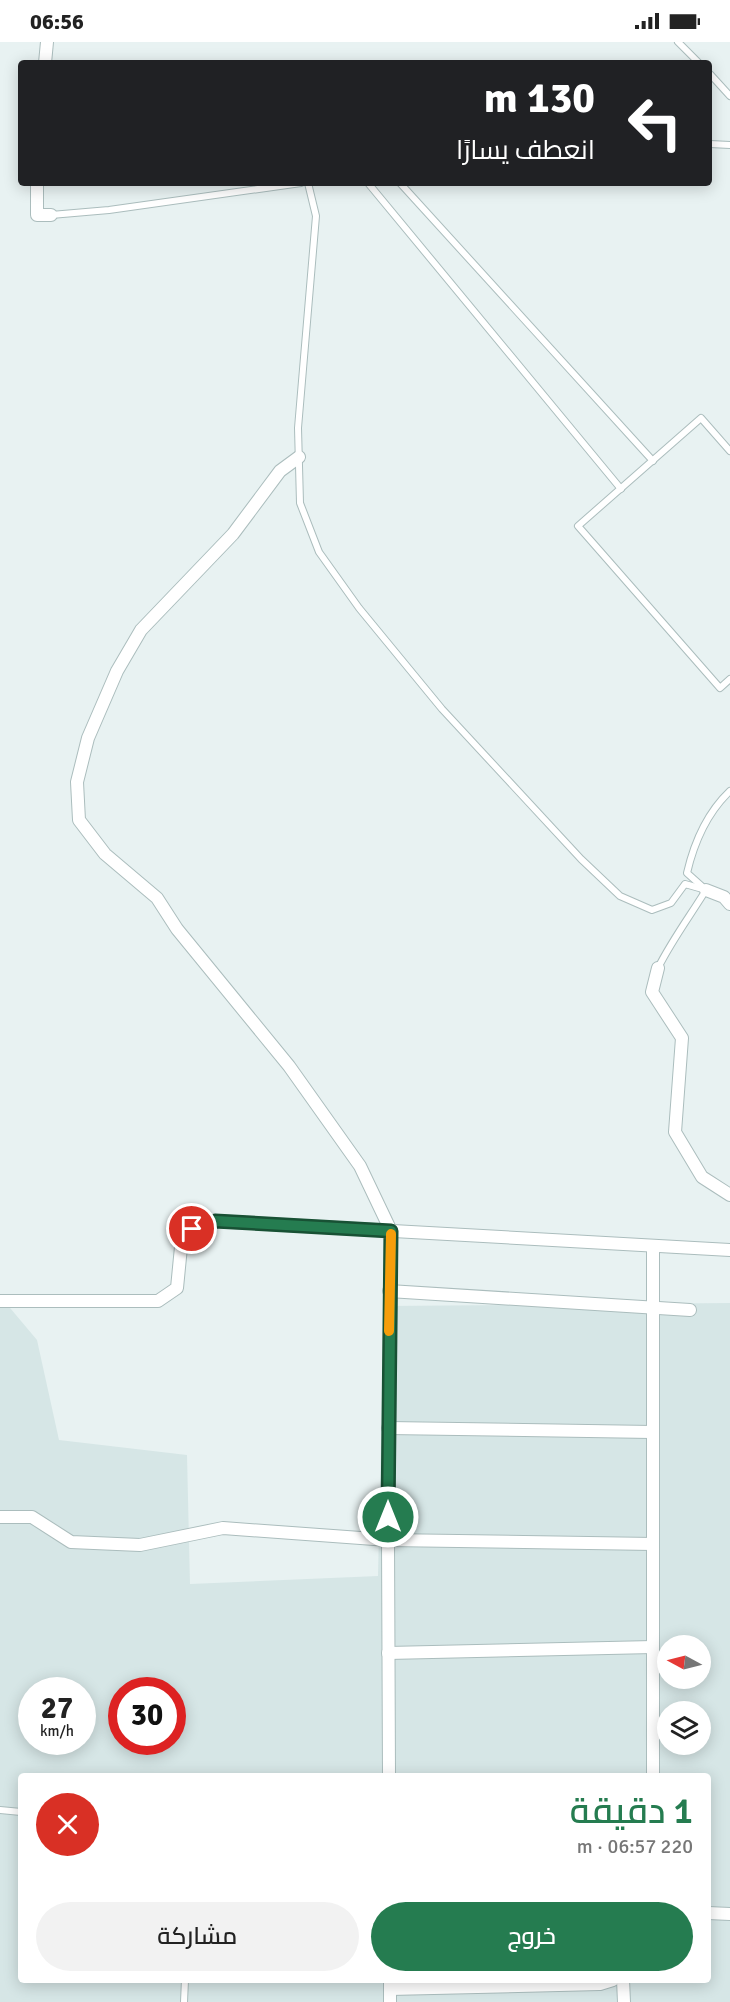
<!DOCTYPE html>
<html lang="ar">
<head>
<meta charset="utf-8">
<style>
	body { margin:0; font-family:Signika,Cairo,sans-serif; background:#f2f2f2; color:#222; direction:rtl; height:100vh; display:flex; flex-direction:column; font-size:22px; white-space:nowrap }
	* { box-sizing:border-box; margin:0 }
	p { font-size:20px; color:#767676 }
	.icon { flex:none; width:33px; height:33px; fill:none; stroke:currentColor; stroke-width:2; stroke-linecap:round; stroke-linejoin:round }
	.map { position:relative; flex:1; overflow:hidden; direction:ltr }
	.side { position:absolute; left:18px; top:1731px; width:693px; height:210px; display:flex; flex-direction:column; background:#fff; border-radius:6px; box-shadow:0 3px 15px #0003; direction:rtl }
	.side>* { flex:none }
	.top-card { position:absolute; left:18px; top:18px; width:694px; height:126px; border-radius:6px; box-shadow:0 3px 15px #0003; direction:rtl; background:#202124; color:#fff; overflow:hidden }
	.needle { width:39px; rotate:277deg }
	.buttons { position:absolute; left:657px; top:1593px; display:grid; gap:12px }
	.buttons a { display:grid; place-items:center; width:54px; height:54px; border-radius:50%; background:#fff; box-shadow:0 3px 15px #0003; font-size:30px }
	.speed { position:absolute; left:18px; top:1635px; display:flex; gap:12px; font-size:30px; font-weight:700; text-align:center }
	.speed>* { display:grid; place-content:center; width:78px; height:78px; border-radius:50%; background:#fff; box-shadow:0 3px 15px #0003; line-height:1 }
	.speed small { font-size:15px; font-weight:400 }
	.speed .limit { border:9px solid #d22; background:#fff; color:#111 }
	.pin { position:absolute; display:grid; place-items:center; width:51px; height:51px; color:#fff; margin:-26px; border:3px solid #fff; border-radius:50%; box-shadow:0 2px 6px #0007 }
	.me { position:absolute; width:66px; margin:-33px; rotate:0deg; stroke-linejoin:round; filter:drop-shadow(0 0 4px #0008) }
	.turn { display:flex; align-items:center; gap:21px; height:126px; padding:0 18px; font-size:27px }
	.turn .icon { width:78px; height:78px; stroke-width:2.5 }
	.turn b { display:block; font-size:42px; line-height:51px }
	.round { display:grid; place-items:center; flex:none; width:63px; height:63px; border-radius:32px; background:#f2f2f2 }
	.headline { display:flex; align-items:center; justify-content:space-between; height:102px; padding:0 18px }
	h1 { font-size:36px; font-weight:600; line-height:45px; color:#257c50 }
	.cta { display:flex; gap:12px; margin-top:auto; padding:12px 18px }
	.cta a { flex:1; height:69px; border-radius:36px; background:#257c50; color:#fff; font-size:24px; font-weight:600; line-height:69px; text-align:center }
	.cta a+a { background:#f2f2f2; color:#222 }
	.status { display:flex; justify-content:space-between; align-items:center; height:42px; padding:0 30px; background:#fff; direction:ltr }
	.status svg { height:16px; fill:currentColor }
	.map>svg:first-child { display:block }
	.residential { fill:#d6e6e6; fill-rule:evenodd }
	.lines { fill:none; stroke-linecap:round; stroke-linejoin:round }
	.lane-casing { stroke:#abbdbd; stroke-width:8 }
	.street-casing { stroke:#abbdbd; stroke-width:14 }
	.lane { stroke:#fff; stroke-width:6 }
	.street { stroke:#fff; stroke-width:12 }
	.route-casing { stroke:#185134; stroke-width:15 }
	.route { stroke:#257c50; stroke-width:10 }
	.slow { stroke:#f59e0b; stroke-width:10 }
</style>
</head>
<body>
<div class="status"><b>06:56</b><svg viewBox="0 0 49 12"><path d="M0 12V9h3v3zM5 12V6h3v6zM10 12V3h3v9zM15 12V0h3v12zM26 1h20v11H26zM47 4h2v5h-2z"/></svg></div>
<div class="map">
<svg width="730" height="1960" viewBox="0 0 730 1960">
	<rect width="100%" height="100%" fill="#e8f2f2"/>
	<path class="residential" d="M0 1254 37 1298 59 1398 187 1413 190 1542 378 1534 384 1264 730 1261V1960H0ZM668 1604H700V1636H668ZM32 1648H82V1700H32ZM122 1648H172V1700H122ZM668 1670H700V1702H668ZM21 1734H708V1938H21Z"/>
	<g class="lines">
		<g class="lane-casing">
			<g id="lane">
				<path d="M678 0 699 21"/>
				<path d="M710 32 730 54"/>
				<path d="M710 102 730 103"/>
				<path d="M308 141 316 174 298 386 300 461 319 510 359 566 442 667 581 817 620 854 652 868 671 861 685 842 706 848"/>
				<path d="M368 141 621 447"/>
				<path d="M400 141 653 419"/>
				<path d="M51 173 109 168 301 141"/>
				<path d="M730 409 701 376 578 484 720 646 730 637"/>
				<path d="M658 926C672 898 690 874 706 848L687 831C694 801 708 770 730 749"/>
				<path d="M0 1768 21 1770"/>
				<path d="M184 1960 185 1938"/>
			</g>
		</g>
		<g class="street-casing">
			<g id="street">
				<path d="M45 21 47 0"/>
				<path d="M37 141V173H51"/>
				<path d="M299 415 280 429 233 492 141 588 117 629 88 696 77 740 79 778 105 812 157 856 177 887 289 1024 360 1124 391 1189 388 1498 389 1734"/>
				<path d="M706 848 724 855 730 862"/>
				<path d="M658 926 652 950 682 996 675 1090 702 1135 730 1153"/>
				<path d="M653 1204V1734"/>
				<path d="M389 1249 690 1268"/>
				<path d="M0 1259H158L177 1246 181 1205 192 1187 215 1179 730 1208"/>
				<path d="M388 1386 652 1390"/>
				<path d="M0 1475H32L71 1500 140 1503 223 1486 388 1498 653 1502"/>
				<path d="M388 1611 653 1605"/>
				<path d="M708 1871 730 1872"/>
				<path d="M623 1938 624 1960"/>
				<path d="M390 1947 600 1942 613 1938"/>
				<path d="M390 1960V1938"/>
			</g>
		</g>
		<use href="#lane" class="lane"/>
		<use href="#street" class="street"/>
	</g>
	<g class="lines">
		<g class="route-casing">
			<path id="route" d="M192 1187 215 1179 391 1189 388 1475"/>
		</g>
		<use href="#route" class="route"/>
		<path class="slow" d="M389 1289 391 1192"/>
	</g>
</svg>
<div class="buttons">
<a><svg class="needle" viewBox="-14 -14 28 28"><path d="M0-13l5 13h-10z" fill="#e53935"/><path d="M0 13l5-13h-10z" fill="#767676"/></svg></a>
<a><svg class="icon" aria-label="layers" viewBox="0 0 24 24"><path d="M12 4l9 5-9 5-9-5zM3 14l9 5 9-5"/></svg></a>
</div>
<div class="speed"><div>27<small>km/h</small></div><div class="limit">30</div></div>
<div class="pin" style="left:192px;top:1187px;background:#d93025"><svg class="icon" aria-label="arrive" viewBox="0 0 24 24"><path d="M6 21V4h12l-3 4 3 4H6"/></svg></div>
<svg class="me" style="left:388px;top:1475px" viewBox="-20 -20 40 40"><circle r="17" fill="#257c50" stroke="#fff" stroke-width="3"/><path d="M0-11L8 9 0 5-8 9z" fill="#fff"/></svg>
<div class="top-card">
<div class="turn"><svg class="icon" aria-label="left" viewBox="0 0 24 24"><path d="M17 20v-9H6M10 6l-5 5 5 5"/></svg><div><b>130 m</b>انعطف يسارًا</div></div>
</div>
<section class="side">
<div class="headline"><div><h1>1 دقيقة</h1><p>220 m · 06:57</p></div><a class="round" style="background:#d93025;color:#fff"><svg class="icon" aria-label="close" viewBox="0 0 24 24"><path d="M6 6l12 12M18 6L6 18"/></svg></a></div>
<div class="cta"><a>خروج</a><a>مشاركة</a></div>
</section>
</div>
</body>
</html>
